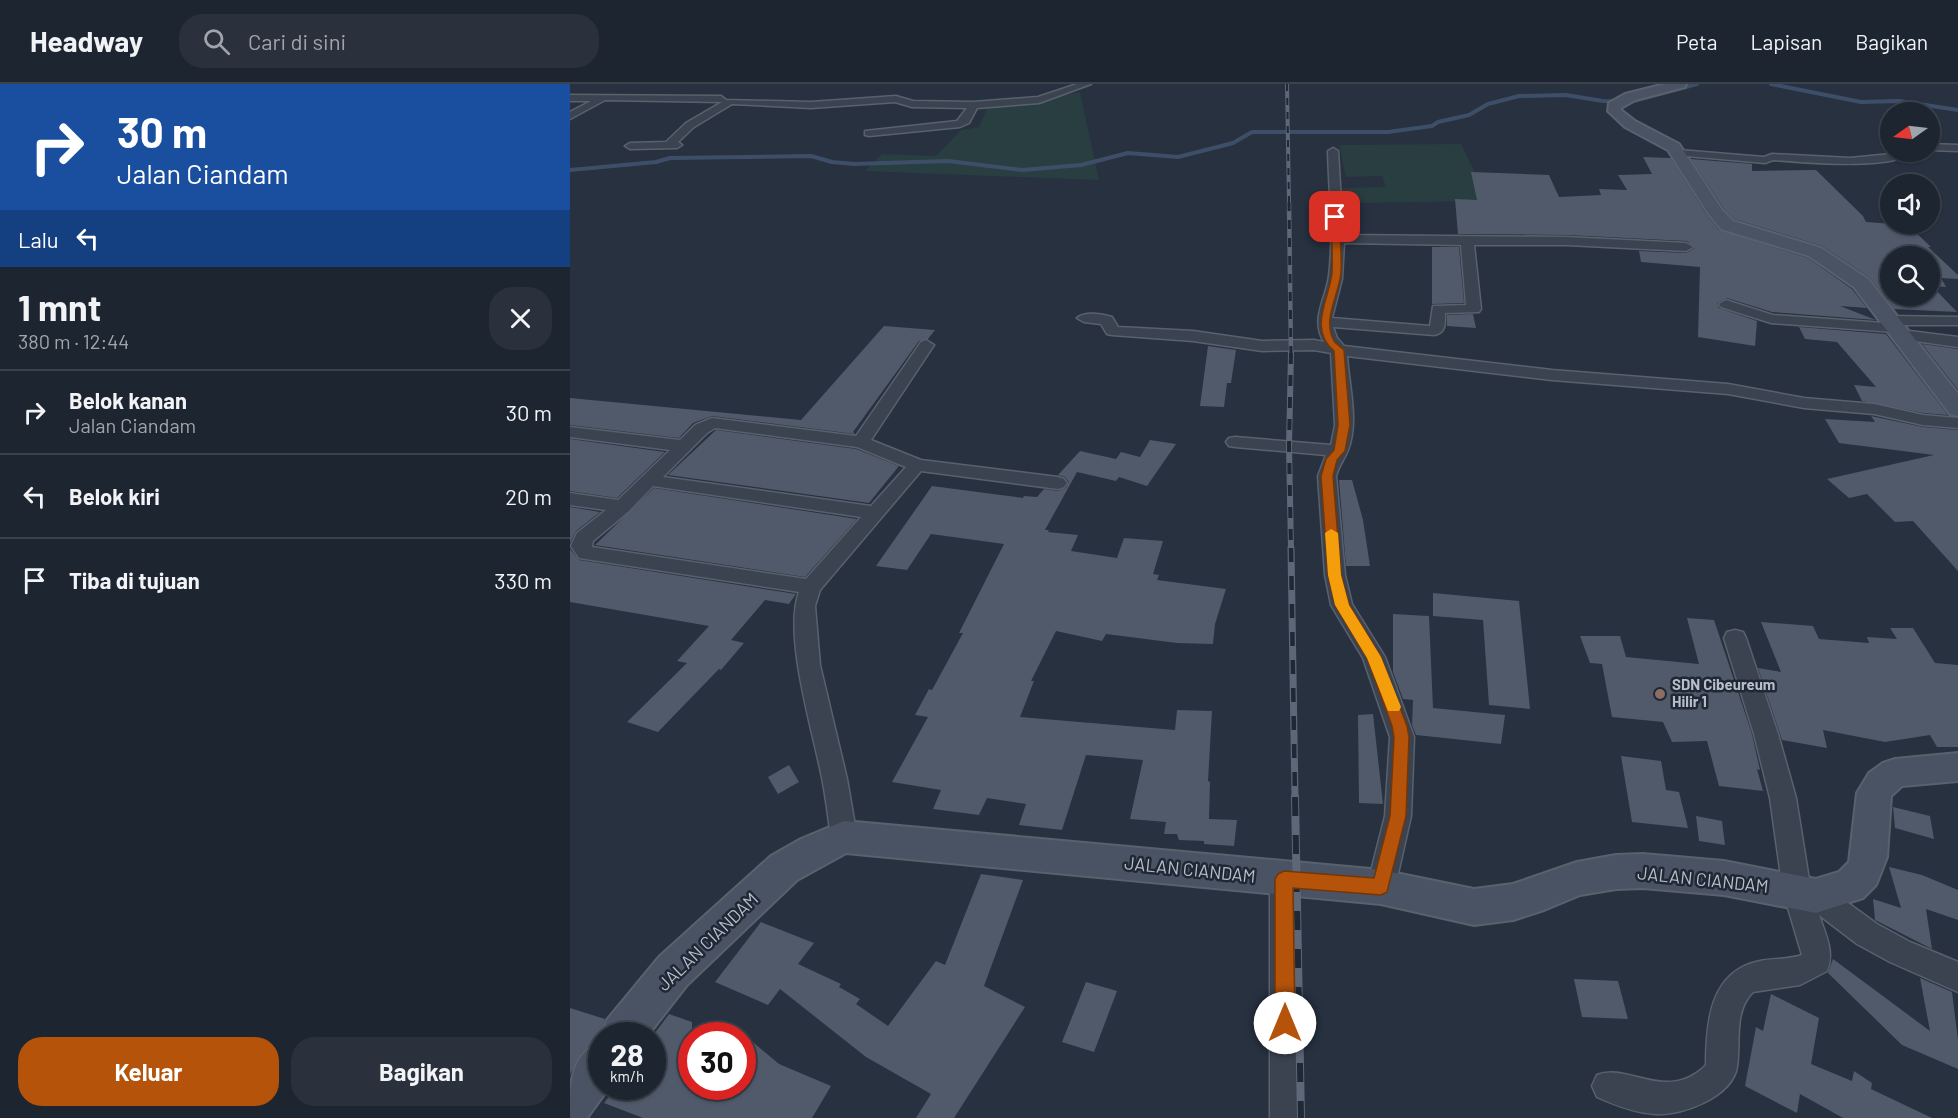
<!DOCTYPE html>
<html lang="id">
<head>
<meta charset="utf-8">
<style>
	body { margin:0; font-family:Barlow,sans-serif; background:#2a313c; color:#f1f3f6; height:100vh; display:flex; flex-direction:column; font-size:22px; white-space:nowrap }
	* { box-sizing:border-box; margin:0 }
	p { font-size:20px; color:#a0a5ab }
	.icon { flex:none; width:33px; height:33px; fill:none; stroke:currentColor; stroke-width:2; stroke-linecap:round; stroke-linejoin:round }
	.map { position:relative; flex:1; overflow:hidden }
	.sheet { display:flex; flex-direction:column; background:#1d2530; width:570px }
	.sheet>* { flex:none }
	.banner { background:#1a4fa0; color:#fff; overflow:hidden }
	.needle { width:39px; rotate:256deg }
	.fabs { position:absolute; left:1310px; top:18px; display:grid; gap:12px }
	.fabs a { display:grid; place-items:center; width:60px; height:60px; border-radius:50%; background:#1d2530; box-shadow:0 2px 4px #0004,0 0 0 2px #3b424c; font-size:30px }
	.speed { position:absolute; left:18px; top:938px; display:flex; gap:12px; font-size:30px; font-weight:700; text-align:center }
	.speed>* { display:grid; place-content:center; width:78px; height:78px; border-radius:50%; background:#1d2530; box-shadow:0 2px 4px #0004,0 0 0 2px #3b424c; line-height:1 }
	.speed small { font-size:15px; font-weight:400 }
	.speed .limit { border:9px solid #d22; background:#fff; color:#111 }
	.pin { position:absolute; display:grid; place-items:center; width:51px; height:51px; color:#fff; margin:-26px; border-radius:12px; box-shadow:0 3px 9px #0006 }
	.me { position:absolute; width:66px; margin:-33px; rotate:0deg; stroke-linejoin:round; filter:drop-shadow(0 0 4px #0008) }
	.turn { display:flex; align-items:center; gap:21px; height:126px; padding:0 18px; font-size:27px }
	.turn .icon { width:78px; height:78px; stroke-width:2.5 }
	.turn b { display:block; font-size:42px; line-height:51px }
	.then { display:flex; align-items:center; height:57px; padding:0 18px; background:#0003; gap:12px; font-size:22px }
	.round { display:grid; place-items:center; flex:none; width:63px; height:63px; border-radius:24px; background:#2a313c }
	.summary { display:flex; align-items:center; justify-content:space-between; height:102px; padding:0 18px }
	h1 { font-size:36px; font-weight:700; line-height:45px }
	.button { display:flex; gap:12px; margin-top:auto; padding:12px 18px }
	.button a { flex:1; height:69px; border-radius:24px; background:#b45309; color:#fff; font-size:24px; font-weight:700; line-height:69px; text-align:center }
	.button a+a { background:#2a313c; color:#f1f3f6 }
	ul { padding:0; list-style:none }
	li { display:flex; align-items:center; gap:18px; height:84px; padding:0 18px; border-top:2px solid #3b424c }
	li div { flex:1 }
	li b { display:block; font-size:22px }
	li em { font-style:normal }
	header { display:flex; align-items:center; gap:36px; box-sizing:border-box; height:84px; padding:0 30px; background:#1d2530; border-bottom:2px solid #3b424c }
	header strong { font-size:28px }
	nav { display:flex; gap:33px; margin-inline-start:auto; font-size:21px }
	.search { width:420px; height:54px; background:#2a313c; display:flex; align-items:center; gap:15px; box-sizing:border-box; padding:0 21px; border-radius:24px; color:#a0a5ab; font-size:22px }
	main { display:flex; flex:1; min-height:0 }
	.map>svg:first-child { display:block }
	.green { fill:#293e41 }
	.lines { fill:none; stroke-linecap:round; stroke-linejoin:round }
	.stream { stroke:#3d4f68; stroke-width:4 }
	.building { fill:#505a6b; fill-rule:evenodd }
	.street-casing { stroke:#59616d; stroke-width:3 }
	.secondary-casing { stroke:#59616d; stroke-width:4 }
	.street { fill:#3b4350; fill-rule:evenodd }
	.secondary { fill:#495363; fill-rule:evenodd }
	.rail-far4-casing { stroke:#5d6777; stroke-width:4 }
	.rail-far3-casing { stroke:#5d6777; stroke-width:4.5 }
	.rail-far2-casing { stroke:#5d6777; stroke-width:6 }
	.rail-far1-casing { stroke:#5d6777; stroke-width:7 }
	.rail-casing { stroke:#5d6777; stroke-width:8 }
	.rail-far4 { stroke:#202835; stroke-width:2; stroke-dasharray:7; stroke-linecap:butt }
	.rail-far3 { stroke:#202835; stroke-width:3; stroke-dasharray:9; stroke-linecap:butt }
	.rail-far2 { stroke:#202835; stroke-width:4; stroke-dasharray:11; stroke-linecap:butt }
	.rail-far1 { stroke:#202835; stroke-width:4.5; stroke-dasharray:14; stroke-linecap:butt }
	.rail { stroke:#202835; stroke-width:6; stroke-dasharray:19; stroke-linecap:butt }
	.route { fill:#b45309; stroke:#753606; stroke-width:1.5 }
	.slow { fill:#f59e0b }
	.education-dot { fill:#8d6e63; stroke:#202835; stroke-width:2 }
	.labels { text-anchor:middle; stroke-width:5; stroke-linejoin:round; paint-order:stroke }
	.poi-label { font-size:15px; font-weight:bold; fill:#b8bfca; stroke:#202835; text-anchor:start }
	.near-street-label { font-size:18px; fill:#b8bfca; stroke:#202835 }
</style>
</head>
<body>
<header>
<strong>Headway</strong>
<div class="search"><svg class="icon" aria-label="search" viewBox="0 0 24 24"><circle cx="10" cy="10" r="6"/><path d="M15 15l6 6"/></svg>Cari di sini</div>
<nav><a>Peta</a><a>Lapisan</a><a>Bagikan</a></nav>
</header>
<main>
<section class="sheet">
<div class="banner">
<div class="turn"><svg class="icon" aria-label="right" viewBox="0 0 24 24"><path d="M7 20v-9h11M14 6l5 5-5 5"/></svg><div><b>30 m</b>Jalan Ciandam</div></div>
<div class="then">Lalu<svg class="icon" aria-label="left" viewBox="0 0 24 24"><path d="M17 20v-9H6M10 6l-5 5 5 5"/></svg></div>
</div>
<div class="summary"><div><h1>1 mnt</h1><p>380 m · 12:44</p></div><a class="round"><svg class="icon" aria-label="close" viewBox="0 0 24 24"><path d="M6 6l12 12M18 6L6 18"/></svg></a></div>
<ul>
<li><svg class="icon" aria-label="right" viewBox="0 0 24 24"><path d="M7 20v-9h11M14 6l5 5-5 5"/></svg><div><b>Belok kanan</b><p>Jalan Ciandam</p></div><em>30 m</em></li>
<li><svg class="icon" aria-label="left" viewBox="0 0 24 24"><path d="M17 20v-9H6M10 6l-5 5 5 5"/></svg><div><b>Belok kiri</b></div><em>20 m</em></li>
<li><svg class="icon" aria-label="arrive" viewBox="0 0 24 24"><path d="M6 21V4h12l-3 4 3 4H6"/></svg><div><b>Tiba di tujuan</b></div><em>330 m</em></li>
</ul>
<div class="button"><a>Keluar</a><a>Bagikan</a></div>
</section>
<div class="map">
<svg width="1388" height="1034" viewBox="0 0 1388 1034">
	<rect width="100%" height="100%" fill="#273140"/>
	<g class="green">
		<path d="M510 8 529 96 295 87 312 70 366 72 391 46 409 43 417 24Z"/>
		<path d="M891 60 919 117 774 119 770 104 816 103 812 92 776 93 769 61Z"/>
	</g>
	<g class="lines">
		<g class="stream">
			<path d="M1201 0 1291 18 1329 17 1388 26"/>
			<path d="M0 86 86 78 100 74 241 72 262 78 284 80 378 77 452 86 511 81 558 69 608 73 663 59 682 48H818L862 42 868 38 899 31 918 20 949 12 996 11 1033 17 1060 18 1127 0"/>
		</g>
	</g>
	<g class="building">
		<path d="M1073 73 1101 74 1136 130 1149 146 1238 174 1282 205 1297 224 1270 222 1306 236 1202 228 1157 214 1147 219 1149 224 1187 237 1185 262 1128 253 1130 183 1071 178 1069 167 1116 169 1125 164 1117 157 997 151 888 150 885 115 907 116 901 88 979 91 989 113 1031 111 1029 105 1057 106 1048 91 1082 90Z"/>
		<path d="M1121 75 1182 80V87L1246 86 1293 132 1296 138 1338 141 1361 163H1358L1388 191V195L1371 194 1376 203 1362 202 1387 228 1324 225 1299 193 1252 162 1164 135 1154 125ZM1320 172H1359V212H1320Z"/>
		<path d="M862 163H889L894 219 862 220Z"/>
		<path d="M903 230 906 244 877 242V231Z"/>
		<path d="M314 242 365 246 358 255 349 257 283 348 285 350 142 332 123 339 109 354 0 341V314L231 336Z"/>
		<path d="M1229 243 1316 250 1378 331 1353 329 1292 317 1284 301 1306 303 1267 258 1235 255Z"/>
		<path d="M1352 260 1388 265V306Z"/>
		<path d="M638 262 666 266 661 299H657L654 323 630 322Z"/>
		<path d="M1301 332 1353 343 1388 346V487L1343 437 1325 438 1297 410 1279 414 1257 395 1364 371 1269 359 1255 335 1305 338Z"/>
		<path d="M146 346 286 365 329 382 299 419 98 391Z"/>
		<path d="M0 355 95 368 47 414 0 407Z"/>
		<path d="M580 356 606 360 577 402 549 393 546 397 507 388 475 446H479L478 448 508 451 501 467 547 474 554 454 593 457 583 490 589 491 587 496 656 505 645 540 643 560 607 559 536 550 532 557 486 547 461 597H464L450 633 605 646 607 626 642 627 638 697 640 698 639 735 667 736 664 762 634 760V757L609 756 607 750H594L596 738 560 735 573 676 516 671 492 746 449 741 456 720 417 714 409 731 363 725 371 706 322 698 358 633 345 631 359 605 362 606 393 549H389L434 460 361 450 337 486 306 482 362 402 453 414 454 412 467 413 474 405 488 407 496 404 499 398 495 393 488 391 510 367 546 375 551 368 570 373Z"/>
		<path d="M769 396H782L793 436 800 482H776Z"/>
		<path d="M84 404 287 435 235 493 25 461Z"/>
		<path d="M0 423 30 428 6 447 0 459Z"/>
		<path d="M0 465 9 476 226 510 219 520 195 516 161 556 174 559 151 586 149 585 88 648 57 638 117 579 107 577 139 542 0 518Z"/>
		<path d="M863 509 949 517 960 625 919 621 913 536 863 532Z"/>
		<path d="M823 530 859 532 863 624 935 631 931 660 846 651 842 641 843 616 833 615 823 588Z"/>
		<path d="M1117 534 1144 536 1182 650 1190 686 1187 685 1193 707 1149 702 1137 657 1102 658 1093 638 1042 633 1032 580 1020 579 1010 552H1050L1056 573 1129 580Z"/>
		<path d="M1191 538 1243 542 1249 555 1299 559 1297 553 1327 555 1320 544H1343L1365 579 1388 581V663H1367L1360 651 1315 658 1253 646 1257 664 1212 656 1188 584 1211 588Z"/>
		<path d="M803 630 813 720 789 719 788 631Z"/>
		<path d="M1051 672 1091 677 1096 706 1109 708 1118 744 1062 738Z"/>
		<path d="M219 681 229 698 208 710 198 693Z"/>
		<path d="M1323 723 1360 732 1364 755 1325 744Z"/>
		<path d="M1126 732 1152 737 1155 761 1129 757Z"/>
		<path d="M1319 783 1352 791 1388 806V836L1356 825 1362 865 1305 836 1303 815 1331 824Z"/>
		<path d="M411 790 453 796 414 902 455 923 384 1034H346L361 1010 296 973 210 905 198 921 145 898 191 838 244 859 228 880 271 900 269 903 290 915 286 920 318 942 366 877 375 881Z"/>
		<path d="M1263 875 1360 947 1350 894 1382 908 1388 956V985L1332 961 1258 889Z"/>
		<path d="M1004 895 1048 897 1058 935 1012 933Z"/>
		<path d="M516 898 547 907 524 968 492 958Z"/>
		<path d="M1201 910 1249 934 1241 980 1282 997 1284 987 1302 999 1301 1005 1362 1034H1273L1230 1010 1227 1029 1175 1002 1186 943 1193 947Z"/>
		<path d="M0 924 35 935 29 952 12 969 0 990Z"/>
		<path d="M99 930 122 938V1002H172V949L209 980 261 1002 242 1034H73L34 1019 47 1002H82V953Z"/>
	</g>
	<g class="lines">
		<g class="street-casing">
			<g id="street">
				<path d="M507 0H521L469 19 407 24 399 39 390 43 299 52 295 51V47L387 37 397 24 342 23 325 18 241 24 162 20 124 43 108 58 112 61 107 64 60 65 55 62 60 59 96 58 116 39 152 18 35 16 0 35V28L21 17H0V11L151 12 156 16 241 18 326 12 343 17 403 18 468 13Z"/>
				<path d="M1359 60 1388 61V67L1359 66Z"/>
				<path d="M763 64 768 67 773 151 997 153 1116 159 1123 163 1116 167 997 161H904L911 225 909 228 875 229C875 240 876 249 864 251L763 243 767 254 774 262 982 286 1158 300 1234 314 1304 320 1353 331 1388 334V344L1353 341 1304 330 1234 324 1158 310 982 296 777 272C779 301 789 338 778 366 774 376 769 381 766 392L775 491 782 520 815 573 844 653 841 732 825 803 821 812 811 816 801 812 797 803 815 732 820 653 793 574 761 521 755 491 748 392 756 371 665 363 659 362 656 358 659 354 665 353 761 361 765 341 761 269 744 266 692 267 623 257 542 251 537 250 531 240 514 238 507 234C515 227 532 230 542 233L548 243 623 247 692 257 744 256 754 258C740 235 756 215 759 192 764 151 759 108 758 67ZM774 159 891 161 896 221 863 222 860 242 762 234 772 195Z"/>
				<path d="M1109 66 1194 73 1202 70 1280 74 1342 68C1323 87 1232 78 1203 76L1195 79 1105 71 1104 69Z"/>
				<path d="M1156 216 1203 231 1314 239 1312 236 1314 233 1319 232 1388 233V241H1329L1331 246 1388 253V263L1330 255 1325 253 1324 248 1201 239 1151 223 1149 220Z"/>
				<path d="M356 256 364 261 301 356 351 376 488 393 494 395 497 399 494 403 488 405 351 387 250 506 245 522 250 581 277 695 287 753 283 761 274 765 265 761 261 753C258 733 256 713 252 694 243 647 213 551 229 508L9 474 1 462 7 449 36 426 0 421V409L48 416 100 366 0 353V343L110 356 125 341 142 334 286 352 351 258ZM145 344 287 363 336 383 301 422 93 393 137 349ZM83 402 291 433 236 495 22 463 23 457 59 427Z"/>
				<path d="M1165 546 1173 548 1176 554 1208 650 1226 714 1240 802 1246 799 1256 803 1307 840 1340 858 1388 878V908L1320 878 1287 860 1249 831C1255 849 1265 868 1257 887L1230 901 1183 908C1163 928 1171 958 1167 983 1162 1013 1112 1032 1085 1030 1065 1029 1045 1021 1027 1013L1022 1002 1027 991C1058 978 1097 1020 1136 981 1136 938 1140 887 1190 877 1204 874 1219 876 1232 871L1213 807 1200 714 1184 650 1154 554 1157 548Z"/>
				<path d="M714 783 724 786 728 795 732 1034H700V795L704 786Z"/>
			</g>
		</g>
		<g class="secondary-casing">
			<g id="secondary">
				<path d="M1095 0H1116L1115 3 1065 16 1051 24V26L1065 37 1109 60 1152 126 1163 137 1251 164 1298 195 1388 310V332L1380 330 1284 203 1239 172 1151 145 1138 129 1098 66 1055 43 1038 27 1039 19 1055 10Z"/>
				<path d="M1388 669V697L1332 702 1321 712 1317 773 1306 801 1293 814 1246 829 1154 811 1073 804 1046 805 1010 811 974 826 943 836 904 841 811 820 276 769 227 796 117 901 78 951H31L37 936 89 873 201 772 231 755 274 737 811 786 904 805 943 800 1007 778 1046 771 1073 770 1154 777 1246 795 1269 788 1279 778 1287 709 1299 689 1313 679 1325 675Z"/>
				<path d="M32 956V1002H40L17 1034H0C0 998 0 972 32 956Z"/>
			</g>
		</g>
		<use href="#street" class="street"/>
		<use href="#secondary" class="secondary"/>
		<g class="rail-far4-casing">
			<path id="rail-far4" d="M717 0 719 119"/>
		</g>
		<g class="rail-far3-casing">
			<path id="rail-far3" d="M719 118 721 271"/>
		</g>
		<g class="rail-far2-casing">
			<path id="rail-far2" d="M721 269 719 362 721 465"/>
		</g>
		<g class="rail-far1-casing">
			<path id="rail-far1" d="M721 464 725 715"/>
		</g>
		<g class="rail-casing">
			<path id="rail" d="M725 713 731 1034"/>
		</g>
		<use href="#rail-far4" class="rail-far4"/>
		<use href="#rail-far3" class="rail-far3"/>
		<use href="#rail-far2" class="rail-far2"/>
		<use href="#rail-far1" class="rail-far1"/>
		<use href="#rail" class="rail"/>
	</g>
	<path class="route" d="M765 130 769 133C770 151 772 170 771 189 769 211 752 235 764 257 766 260 771 263 774 266L780 341 775 367 767 376 763 392 771 491 779 521 811 573 837 642 839 653 836 732 817 808 811 811 723 804 725 939 722 946 715 948 708 946 705 939V795L708 790 714 787 804 794 820 732 824 653 822 642 797 574 765 521 758 491 751 392 756 375 764 366 768 341 764 267C738 245 759 216 762 189 763 171 761 151 761 133Z"/>
	<path class="slow" d="M761 445 768 449 771 491 779 521 811 573 831 623 829 627H818L797 574 765 521 758 491 755 449Z"/>
	<circle class="education-dot" cx="1090" cy="610" r="6"/>
	<g class="labels">
		<g class="poi-label">
			<text x="1102" y="606">SDN Cibeureum<tspan x="1102" dy="17">Hilir 1</tspan></text>
		</g>
		<g class="near-street-label">
			<text transform="translate(620 786) rotate(6)" y="6">JALAN CIANDAM</text>
			<text transform="translate(1133 796) rotate(6)" y="6">JALAN CIANDAM</text>
			<text transform="translate(138 858) rotate(-44)" y="6">JALAN CIANDAM</text>
		</g>
	</g>
</svg>
<div class="fabs">
<a><svg class="needle" viewBox="-14 -14 28 28"><path d="M0-13l5 13h-10z" fill="#e53935"/><path d="M0 13l5-13h-10z" fill="#a0a5ab"/></svg></a>
<a><svg class="icon" aria-label="sound" viewBox="0 0 24 24"><path d="M4 9h4l5-4v14l-5-4H4zM17 9q2 3 0 6"/></svg></a>
<a><svg class="icon" aria-label="search" viewBox="0 0 24 24"><circle cx="10" cy="10" r="6"/><path d="M15 15l6 6"/></svg></a>
</div>
<div class="speed"><div>28<small>km/h</small></div><div class="limit">30</div></div>
<div class="pin" style="left:765px;top:133px;background:#d93025"><svg class="icon" aria-label="arrive" viewBox="0 0 24 24"><path d="M6 21V4h12l-3 4 3 4H6"/></svg></div>
<svg class="me" style="left:715px;top:939px" viewBox="-20 -20 40 40"><circle r="19" fill="#fff"/><path d="M0-13L10 11 0 6-10 11z" fill="#b45309"/></svg>
</div>
</main>
</body>
</html>
